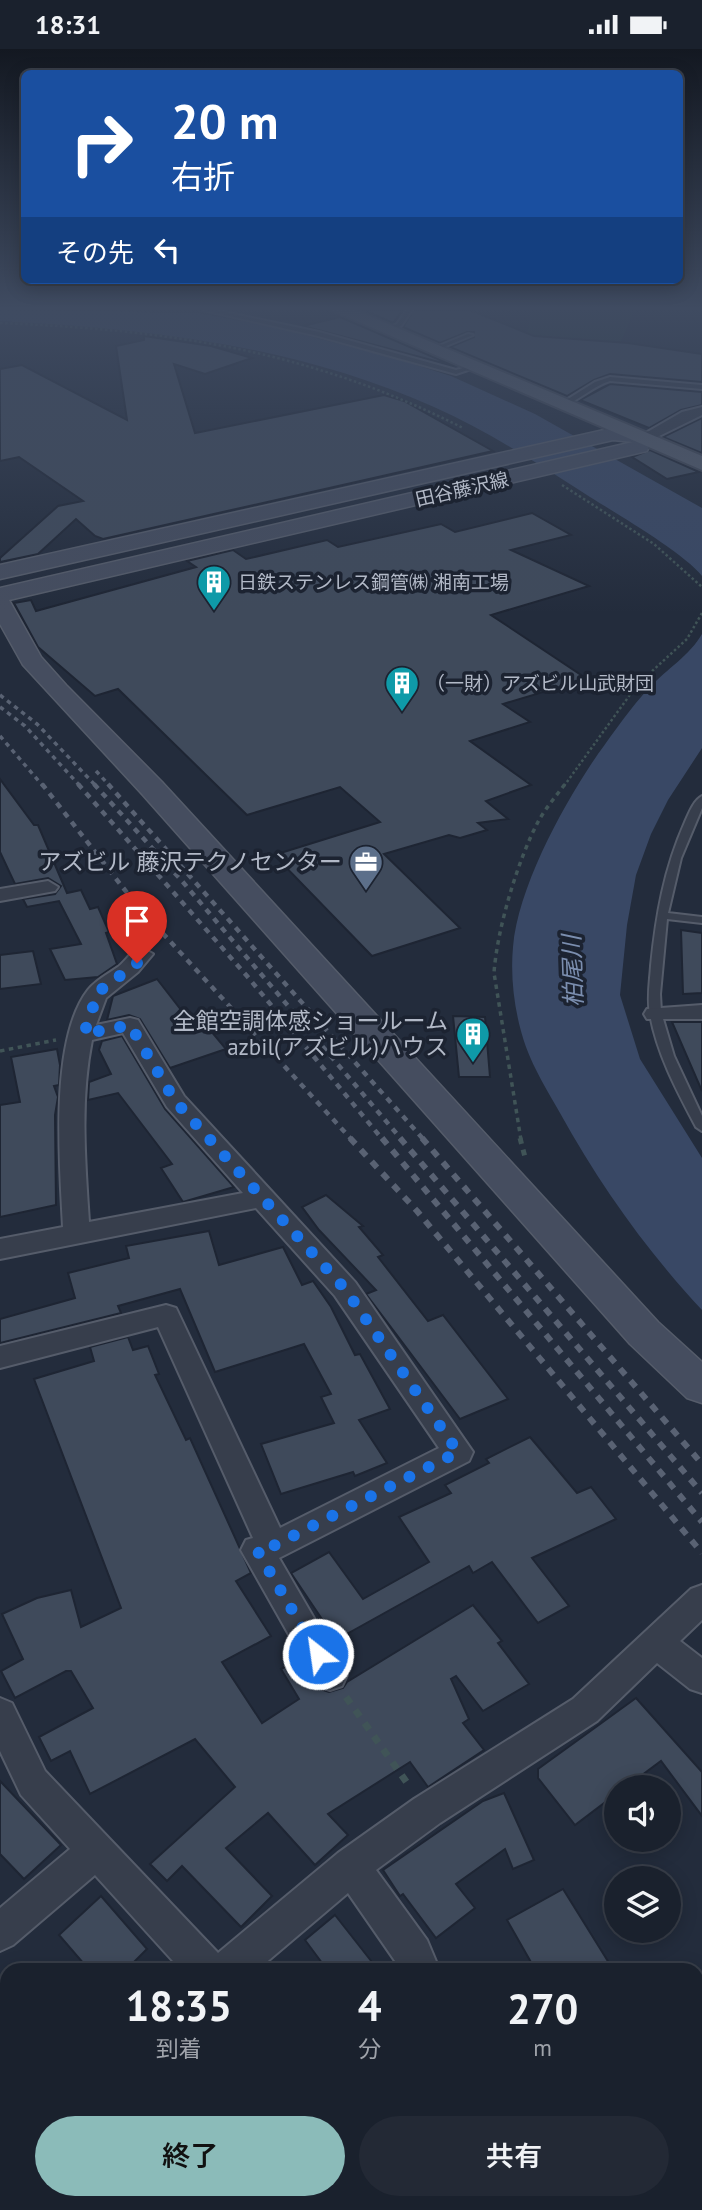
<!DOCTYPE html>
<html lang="ja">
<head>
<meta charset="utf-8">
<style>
	body { margin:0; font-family:"PT Sans","Noto Sans JP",sans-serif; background:#232935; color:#f1f3f6; height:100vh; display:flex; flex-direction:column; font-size:26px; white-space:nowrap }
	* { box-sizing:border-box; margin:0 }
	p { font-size:23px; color:#9fa3aa }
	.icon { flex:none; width:38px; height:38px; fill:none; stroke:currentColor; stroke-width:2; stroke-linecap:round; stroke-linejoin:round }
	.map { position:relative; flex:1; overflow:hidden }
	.sheet { position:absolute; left:0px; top:1914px; width:704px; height:247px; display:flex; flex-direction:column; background:#1a212d; border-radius:21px 21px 0 0; box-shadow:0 4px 18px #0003,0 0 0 2px #383e49 }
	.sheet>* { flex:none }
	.banner { position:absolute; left:21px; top:21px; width:662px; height:214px; border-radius:10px; box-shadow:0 4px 18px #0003,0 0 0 2px #383e49; background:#1a4fa0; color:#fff; overflow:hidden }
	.controls { position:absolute; left:604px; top:1726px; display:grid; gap:14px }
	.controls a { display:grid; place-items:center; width:77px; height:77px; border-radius:50%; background:#1a212d; box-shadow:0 4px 18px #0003,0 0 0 2px #383e49; font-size:35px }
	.pin { position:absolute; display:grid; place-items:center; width:60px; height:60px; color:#fff; margin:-72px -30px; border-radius:50% 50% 50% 0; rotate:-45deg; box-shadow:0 0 7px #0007 }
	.pin .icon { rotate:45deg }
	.me { position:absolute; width:77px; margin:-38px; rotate:330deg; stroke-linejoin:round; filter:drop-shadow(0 0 5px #0008) }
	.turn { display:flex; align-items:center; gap:24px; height:147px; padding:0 35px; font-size:32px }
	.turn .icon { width:91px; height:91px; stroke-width:2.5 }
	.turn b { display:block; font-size:49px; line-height:60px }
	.then { display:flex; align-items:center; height:66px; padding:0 35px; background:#0003; gap:14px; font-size:26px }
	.eta { display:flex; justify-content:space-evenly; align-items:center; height:119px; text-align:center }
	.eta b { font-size:42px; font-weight:600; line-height:49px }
	.primary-button { display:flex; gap:14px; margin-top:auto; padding:14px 35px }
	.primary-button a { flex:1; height:80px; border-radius:42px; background:#8bbbb9; color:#111; font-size:28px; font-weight:600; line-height:80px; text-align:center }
	.primary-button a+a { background:#232935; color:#f1f3f6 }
	.status { display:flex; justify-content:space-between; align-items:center; height:49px; padding:0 35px; background:#1a212d; direction:ltr }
	.status svg { height:19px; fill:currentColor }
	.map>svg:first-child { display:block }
	.green { fill:#25383d }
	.water { fill:#394865 }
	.building { fill:#3f4a5b; stroke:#1e2533; stroke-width:2 }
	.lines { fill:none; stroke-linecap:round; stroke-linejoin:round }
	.lane-casing { stroke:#555c6a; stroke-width:4 }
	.street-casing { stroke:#555c6a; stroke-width:4 }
	.secondary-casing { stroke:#555c6a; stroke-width:3 }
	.primary-casing { stroke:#404755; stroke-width:4 }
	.path-far3 { stroke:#405457; stroke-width:2.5; stroke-dasharray:2.5 2.5; stroke-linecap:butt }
	.path-far2 { stroke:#405457; stroke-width:3.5; stroke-dasharray:4.5 4.5; stroke-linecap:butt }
	.path-far1 { stroke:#405457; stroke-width:5; stroke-dasharray:6 6; stroke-linecap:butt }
	.path { stroke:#405457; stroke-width:7; stroke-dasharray:8 8; stroke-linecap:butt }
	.lane { fill:#373e4c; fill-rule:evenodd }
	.street { fill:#373e4c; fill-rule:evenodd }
	.secondary { fill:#454d5f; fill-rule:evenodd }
	.primary { fill:#555d6c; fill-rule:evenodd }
	.rail-far2 { stroke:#596273; stroke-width:3.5; stroke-dasharray:4.5 4.5; stroke-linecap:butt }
	.rail-far1 { stroke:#596273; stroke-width:4.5; stroke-dasharray:6 6; stroke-linecap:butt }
	.rail { stroke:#596273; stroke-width:6; stroke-dasharray:8 8; stroke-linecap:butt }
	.route { stroke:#1a73e8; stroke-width:12; stroke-dasharray:0 21.6 }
	.labels { text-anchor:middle; stroke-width:7; stroke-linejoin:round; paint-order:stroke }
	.far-street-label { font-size:19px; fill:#b2b9c7; stroke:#1c2331 }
	.far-poi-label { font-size:19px; fill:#b2b9c7; stroke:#1c2331; text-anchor:start }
	.poi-label { font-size:23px; fill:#b2b9c7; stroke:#1c2331; text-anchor:end }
	.water-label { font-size:24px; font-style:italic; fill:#7b8eaf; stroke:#1c2331 }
</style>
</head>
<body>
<div class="status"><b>18:31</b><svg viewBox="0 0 49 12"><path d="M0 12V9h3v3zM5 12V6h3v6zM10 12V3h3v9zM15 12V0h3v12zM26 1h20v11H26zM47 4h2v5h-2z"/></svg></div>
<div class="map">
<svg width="702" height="2161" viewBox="0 0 702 2161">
	<rect width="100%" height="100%" fill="#232c3c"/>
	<path class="green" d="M531 261H635L606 325 524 309Z"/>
	<g class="water">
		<path d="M0 261 197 264 270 277 394 309 451 327 535 365 702 459V527C684 504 617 465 590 448 540 416 488 382 434 358 294 296 151 280 0 272Z"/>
		<path d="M702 585V699L668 751 651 785 636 826 627 876 620 946 640 1010 702 1109V1261C646 1201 600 1136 560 1064 548 1043 534 1020 526 998 515 967 510 931 513 898 518 838 564 754 598 705 614 683 631 658 650 638 667 620 690 606 702 585Z"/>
	</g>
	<g class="building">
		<path d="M364 261H403L393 274Z"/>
		<path d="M414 261H470L534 287 628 294 702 305V333L610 325 594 331 567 347 450 298 474 288V283H467L440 294 403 278Z"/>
		<path d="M340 268 454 317 303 277Z"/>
		<path d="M144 287 211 297 252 309 205 325 174 315 195 384 384 346 404 352 493 402 103 490 95 487 76 470 38 505 0 513V509L58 457 83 452 19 408 0 412V320L22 316 127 371 116 297 144 291Z"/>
		<path d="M610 335 702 343V356L681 361 649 379 580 351Z"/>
		<path d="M702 369V404L663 388Z"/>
		<path d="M650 401 699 423 667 430 632 408Z"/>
		<path d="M532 464 571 486 511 501 589 537 491 566 587 630 503 655 530 673 470 692 531 736 486 752 508 770 478 774 487 781 460 789 449 786 384 805 460 879 372 907 274 806 380 773 340 738 247 766 118 640 95 647 38 598 14 554 31 551 36 562 196 518 187 512 233 501 246 510 327 491 338 498 441 475 455 483Z"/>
		<path d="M0 730 34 776H38L67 844 81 841 90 860 98 858 109 883 106 884 117 915 98 928 65 931 50 900 81 895 59 852 27 858 23 850 55 845 61 837 48 829 15 835 0 803Z"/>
		<path d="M681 881 702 884V944L683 945Z"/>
		<path d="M33 902 41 935 0 940V906Z"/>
		<path d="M157 930 182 962 186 961 202 978 206 976 226 1000 170 1019 140 970 129 966 107 971 113 947Z"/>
		<path d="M453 967 485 968 490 1028H459Z"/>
		<path d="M672 973H702V1042Z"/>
		<path d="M122 987 165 1060 234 1138 183 1153 161 1119 172 1115 118 1044 88 1051 89 1033 111 1025 99 1001 102 992Z"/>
		<path d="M57 1000 60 1016 59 1036 54 1037 58 1048 55 1066 56 1156 0 1168V1056L20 1053 11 1008Z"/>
		<path d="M326 1146 363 1177 359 1178 383 1206 378 1208 428 1272 443 1266 508 1350 460 1370 366 1245 376 1241 319 1181 302 1158Z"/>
		<path d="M209 1182 219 1216 283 1198 302 1236 313 1232 331 1258 355 1306 360 1305 390 1360 359 1371 387 1414 355 1427 353 1423 281 1445 261 1395 334 1374 321 1348 331 1345 304 1295 215 1323 180 1240 118 1257 121 1264 0 1294V1270L75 1249 68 1224 129 1209 126 1197Z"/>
		<path d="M128 1288 133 1301 148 1297 159 1325 155 1326 186 1391 190 1389 251 1524 236 1532 271 1587 222 1613 262 1674 299 1650 281 1620 300 1610 317 1639 329 1643 343 1639 347 1633 473 1556 502 1592 498 1594 529 1635 483 1662 456 1627 451 1630 469 1670 463 1674 484 1701 428 1738 410 1713 328 1765 348 1786 315 1816 268 1764 226 1799 272 1847 241 1878 182 1817 167 1832 150 1815 235 1738 195 1690 90 1745 70 1702 51 1712 39 1688 93 1659 71 1622H66L15 1649 1 1622 23 1610 2 1565 37 1549 71 1541 81 1578 121 1559 34 1330 94 1312 90 1298Z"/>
		<path d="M530 1388 577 1444 591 1438 616 1470 532 1509 569 1557 538 1574 492 1513 473 1524 469 1517 336 1591 291 1524 329 1503 363 1550 429 1513 399 1468 451 1444 445 1436 489 1414 486 1410Z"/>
		<path d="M636 1649 702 1723V1767L661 1712 626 1738H616V1745L575 1776 538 1729V1720Z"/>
		<path d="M0 1732 61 1796 24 1830 0 1805Z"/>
		<path d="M504 1744 534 1811 513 1820 505 1800 456 1835 475 1859 436 1889 403 1845 400 1847 383 1821 483 1752Z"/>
		<path d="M563 1840 614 1922H536L507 1871Z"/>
		<path d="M101 1847 147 1900 125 1922H90L59 1886Z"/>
		<path d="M335 1866 379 1922H328L305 1891Z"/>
	</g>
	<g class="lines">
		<g class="lane-casing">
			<g id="lane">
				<path d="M203 261H215L319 283 456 321 474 316 477 318 456 325 318 287Z"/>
				<path d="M407 261H412L401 277 390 280V278L397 275Z"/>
				<path d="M468 285 473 286 434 302 429 301Z"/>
				<path d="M610 328 702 336V340L610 332C593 337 580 351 563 357L560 355 595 333Z"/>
				<path d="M702 747V759L681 809 668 864 702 868V874L667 870 660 945 661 963 674 1007 702 1067V1082L696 1078C677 1042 657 1005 650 965 647 949 650 933 651 917 656 867 664 820 685 773 689 764 694 751 702 747Z"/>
			</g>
		</g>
		<g class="street-casing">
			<g id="street">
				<path d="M702 358V366L649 392 637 389 682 363Z"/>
				<path d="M48 832 58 838 55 842 0 852V840Z"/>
				<path d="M142 899 153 905 138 923 106 949 96 976 130 969 138 971 184 1047 355 1233 473 1403 469 1412 279 1509 347 1626 342 1637 330 1641 318 1637 241 1501 246 1491 253 1489 158 1278 0 1319V1297L166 1256 176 1259 280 1479 439 1399 335 1247 256 1159 0 1210V1190L63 1178C60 1117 49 991 88 941 96 931 108 925 118 918 127 911 131 901 142 899ZM123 984 167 1058 243 1144 89 1173C85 1112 80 1051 92 991Z"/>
				<path d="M702 956V970H647L644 965 647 960Z"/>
				<path d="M702 1536V1571L680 1592 702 1609V1644L690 1640 657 1614 597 1672 440 1774 376 1821 427 1891 440 1922H402L348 1844 256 1922H182L95 1826 13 1896 0 1902V1859L70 1800 21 1746 0 1702V1649L12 1654 45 1722 218 1904 338 1804 414 1750 573 1650 691 1540Z"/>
				<path d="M63 2154H107L104 2161H60Z"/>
				<path d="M211 2154H259L262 2161H214Z"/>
				<path d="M496 2154H539L542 2161H499Z"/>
			</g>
		</g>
		<g class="secondary-casing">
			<path id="secondary" d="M613 379 644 383 653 389 647 402 9 551 41 608 66 636 162 733 658 1273 702 1313V1354L687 1349 630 1295 142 745 23 616 0 575V539L633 393 613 391 0 530V516Z"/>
		</g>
		<g class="primary-casing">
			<path id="primary" d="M331 261H355L702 407V421Z"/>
		</g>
		<g class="path-far3">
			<path d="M0 274C170 281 309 301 463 379"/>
			<path d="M562 436 654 495 702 538"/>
			<path d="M564 737 637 636 687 590 702 564"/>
		</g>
		<g class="path-far2">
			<path d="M0 1002 56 991"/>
			<path d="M521 1091 494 924C497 880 518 810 539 771 546 759 556 747 565 735"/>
		</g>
		<path class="path-far1" d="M520 1089 525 1108"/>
		<path class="path" d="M346 1648 410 1738"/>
		<use href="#lane" class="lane"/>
		<use href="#street" class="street"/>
		<use href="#secondary" class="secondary"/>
		<use href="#primary" class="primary"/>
		<g class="rail-far2">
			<path d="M0 646 37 675 96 737"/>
			<path d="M0 658 25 677 80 737"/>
			<path d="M0 687 43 737"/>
			<path d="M96 722 110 737"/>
		</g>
		<g class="rail-far1">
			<path d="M42 735 135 854 352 1091"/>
			<path d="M78 735 247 927 383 1091"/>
			<path d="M94 735 182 832 402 1091"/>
			<path d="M108 735 424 1091"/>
		</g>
		<g class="rail">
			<path d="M350 1089 417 1162 702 1504"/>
			<path d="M382 1089 702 1473"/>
			<path d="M400 1089 702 1444"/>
			<path d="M422 1089 702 1415"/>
		</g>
	</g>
	<linearGradient id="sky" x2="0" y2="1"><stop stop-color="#131821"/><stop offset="0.46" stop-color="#3f4b61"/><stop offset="1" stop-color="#3f4b61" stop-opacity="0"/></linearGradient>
	<rect width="702" height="564" fill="url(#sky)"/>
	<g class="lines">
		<path class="route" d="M137 914 98 943 84 985 130 976 175 1052 345 1240 458 1403 273 1497 257 1501 318 1605"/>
	</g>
	<defs>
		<g id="building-pin" transform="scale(1.75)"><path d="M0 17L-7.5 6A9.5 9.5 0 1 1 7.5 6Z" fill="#0f9aa8" stroke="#1c2331"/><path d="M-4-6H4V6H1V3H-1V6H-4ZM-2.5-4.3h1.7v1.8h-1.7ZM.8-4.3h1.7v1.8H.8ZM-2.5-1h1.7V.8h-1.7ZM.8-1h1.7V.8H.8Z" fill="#fff"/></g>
		<g id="office-pin" transform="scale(1.75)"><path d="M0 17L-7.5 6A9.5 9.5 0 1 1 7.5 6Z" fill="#5c6f8a" stroke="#1c2331"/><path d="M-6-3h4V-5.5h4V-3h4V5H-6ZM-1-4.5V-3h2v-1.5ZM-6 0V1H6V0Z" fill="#fff"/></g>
	</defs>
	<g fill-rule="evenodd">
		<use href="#building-pin" x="214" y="533"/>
		<use href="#building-pin" x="402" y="634"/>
		<use href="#office-pin" x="366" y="813"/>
		<use href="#building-pin" x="473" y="985"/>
	</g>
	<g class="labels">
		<g class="far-street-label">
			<text transform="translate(462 440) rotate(-13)" y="7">田谷藤沢線</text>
		</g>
		<g class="far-poi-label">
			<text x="238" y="540">日鉄ステンレス鋼管㈱ 湘南工場</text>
			<text x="426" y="641">（一財）アズビル山武財団</text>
		</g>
		<g class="poi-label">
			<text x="342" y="821">アズビル 藤沢テクノセンター</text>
			<text x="448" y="980">全館空調体感ショールーム<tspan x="448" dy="26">azbil(アズビル)ハウス</tspan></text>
		</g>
		<g class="water-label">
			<text transform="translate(573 922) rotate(-92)" y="8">柏尾川</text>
		</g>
	</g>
</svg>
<div class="controls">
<a><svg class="icon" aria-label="sound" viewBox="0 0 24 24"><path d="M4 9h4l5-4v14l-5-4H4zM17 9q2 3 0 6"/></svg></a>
<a><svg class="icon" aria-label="layers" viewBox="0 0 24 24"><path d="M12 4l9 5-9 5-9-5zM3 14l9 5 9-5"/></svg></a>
</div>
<div class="pin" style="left:137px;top:914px;background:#d93025"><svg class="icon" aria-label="arrive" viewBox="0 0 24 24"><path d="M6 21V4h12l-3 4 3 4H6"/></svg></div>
<svg class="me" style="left:318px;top:1605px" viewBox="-20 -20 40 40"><circle r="17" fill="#1a73e8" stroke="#fff" stroke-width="3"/><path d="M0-11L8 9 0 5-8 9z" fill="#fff"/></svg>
<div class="banner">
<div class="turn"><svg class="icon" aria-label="right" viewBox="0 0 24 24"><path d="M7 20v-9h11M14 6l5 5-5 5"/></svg><div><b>20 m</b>右折</div></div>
<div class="then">その先<svg class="icon" aria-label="left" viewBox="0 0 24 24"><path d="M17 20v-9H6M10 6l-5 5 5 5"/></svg></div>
</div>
<section class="sheet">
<div class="eta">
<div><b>18:35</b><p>到着</p></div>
<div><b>4</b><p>分</p></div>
<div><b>270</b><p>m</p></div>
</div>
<div class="primary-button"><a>終了</a><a>共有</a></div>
</section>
</div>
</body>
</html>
